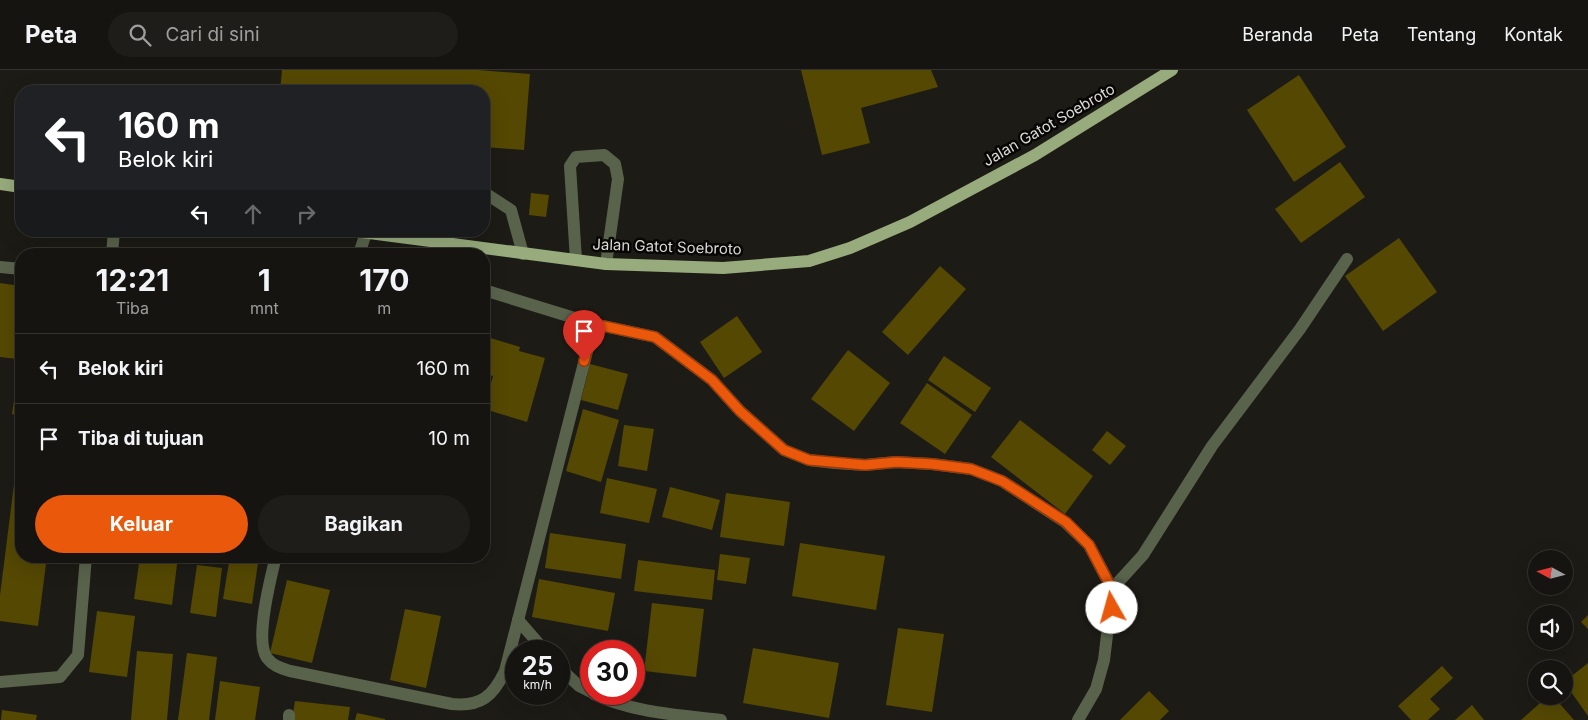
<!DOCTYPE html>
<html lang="id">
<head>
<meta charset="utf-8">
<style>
	body { margin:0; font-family:Inter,sans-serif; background:#1f1d19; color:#f1f3f6; height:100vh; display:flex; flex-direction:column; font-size:19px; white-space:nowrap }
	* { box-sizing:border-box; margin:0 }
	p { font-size:16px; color:#9e9e9f }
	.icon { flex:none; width:28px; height:28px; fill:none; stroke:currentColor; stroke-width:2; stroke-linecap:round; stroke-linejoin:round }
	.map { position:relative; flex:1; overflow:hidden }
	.panel { position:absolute; left:15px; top:178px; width:475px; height:315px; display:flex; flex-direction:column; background:#161410; border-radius:20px; box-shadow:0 5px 20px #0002,0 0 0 1px #353330 }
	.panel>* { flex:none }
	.top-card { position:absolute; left:15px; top:15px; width:475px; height:152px; border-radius:20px; box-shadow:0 5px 20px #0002,0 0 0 1px #353330; background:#202124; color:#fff; overflow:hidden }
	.needle { width:32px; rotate:277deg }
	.fabs { position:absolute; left:1528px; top:480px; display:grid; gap:10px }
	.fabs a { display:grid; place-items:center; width:45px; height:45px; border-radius:50%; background:#161410; box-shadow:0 5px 20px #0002,0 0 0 1px #353330; font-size:25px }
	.speed { position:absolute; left:505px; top:570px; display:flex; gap:10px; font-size:25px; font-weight:700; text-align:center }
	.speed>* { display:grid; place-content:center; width:65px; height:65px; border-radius:50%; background:#161410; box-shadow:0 5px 20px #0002,0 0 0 1px #353330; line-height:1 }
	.speed small { font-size:12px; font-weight:400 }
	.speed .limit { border:8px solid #d22; background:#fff; color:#111 }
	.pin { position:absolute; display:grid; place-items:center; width:42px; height:42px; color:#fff; margin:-51px -21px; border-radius:50% 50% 50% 0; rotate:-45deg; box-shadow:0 0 5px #0007 }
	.pin .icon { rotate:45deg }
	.me { position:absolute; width:55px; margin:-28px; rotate:353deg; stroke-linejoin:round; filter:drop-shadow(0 0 4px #0008) }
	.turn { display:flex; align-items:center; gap:18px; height:105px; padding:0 20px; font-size:22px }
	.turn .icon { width:65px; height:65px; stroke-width:2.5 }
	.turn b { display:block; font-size:35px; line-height:42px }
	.lanes { display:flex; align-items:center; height:48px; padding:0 20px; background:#0003; justify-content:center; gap:25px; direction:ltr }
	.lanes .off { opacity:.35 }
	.eta { display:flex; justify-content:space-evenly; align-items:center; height:85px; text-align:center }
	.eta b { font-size:30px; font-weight:700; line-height:35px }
	.primary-button { display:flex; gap:10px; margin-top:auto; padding:10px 20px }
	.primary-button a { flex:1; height:58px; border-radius:30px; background:#ea580c; color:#fff; font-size:20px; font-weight:700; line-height:58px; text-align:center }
	.primary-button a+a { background:#1f1d19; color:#f1f3f6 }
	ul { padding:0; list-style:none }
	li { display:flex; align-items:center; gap:15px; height:70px; padding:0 20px; border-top:1px solid #353330 }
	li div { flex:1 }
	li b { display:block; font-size:19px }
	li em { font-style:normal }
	header { display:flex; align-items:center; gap:30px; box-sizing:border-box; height:70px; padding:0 25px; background:#161410; border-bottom:1px solid #353330 }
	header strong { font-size:24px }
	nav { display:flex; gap:28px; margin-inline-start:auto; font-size:18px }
	.search { width:350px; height:45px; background:#1f1d19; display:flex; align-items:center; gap:12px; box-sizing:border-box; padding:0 18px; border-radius:28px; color:#9e9e9f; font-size:19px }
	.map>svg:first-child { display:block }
	.building { fill:#544803 }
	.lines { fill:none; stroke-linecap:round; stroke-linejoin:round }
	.lane { stroke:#59634c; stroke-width:12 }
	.street { stroke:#59634c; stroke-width:12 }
	.primary { stroke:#97ab7c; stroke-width:12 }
	.route-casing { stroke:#983908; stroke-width:12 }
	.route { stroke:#ea580c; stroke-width:9 }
	.labels { text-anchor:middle; stroke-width:5; stroke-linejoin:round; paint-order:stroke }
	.street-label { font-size:15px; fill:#dbdad6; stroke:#070604 }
</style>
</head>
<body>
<header>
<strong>Peta</strong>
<div class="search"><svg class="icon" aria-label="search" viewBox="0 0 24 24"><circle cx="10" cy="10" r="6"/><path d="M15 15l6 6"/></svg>Cari di sini</div>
<nav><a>Beranda</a><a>Peta</a><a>Tentang</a><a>Kontak</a></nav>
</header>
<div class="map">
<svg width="1588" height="650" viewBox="0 0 1588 650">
	<rect width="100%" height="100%" fill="#1d1b15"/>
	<g class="building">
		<path d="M282 0H478L530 4 524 80 484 77V21H280Z"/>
		<path d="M801 0H931L938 17 861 38 870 73 822 85Z"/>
		<path d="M1299 5 1346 77 1294 112 1247 40Z"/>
		<path d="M1340 92 1365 127 1301 173 1275 139Z"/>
		<path d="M531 123 549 125 546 147 529 145Z"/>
		<path d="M1399 168 1437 222 1383 261 1345 206Z"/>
		<path d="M940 196 966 219 908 285 882 262Z"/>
		<path d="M0 213 21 216V255L17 289 0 287Z"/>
		<path d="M737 246 762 282 724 308 700 272Z"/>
		<path d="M484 266 520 277 519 281 545 288 527 352 484 339 493 306 484 304Z"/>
		<path d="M848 280 890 313 854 361 811 329Z"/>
		<path d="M944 286 991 318 975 342 928 310Z"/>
		<path d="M20 290H21V346L12 344Z"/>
		<path d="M590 294 628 304 618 340 581 330Z"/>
		<path d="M927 313 972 345 945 384 900 353Z"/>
		<path d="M583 339 619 350 601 412 566 401Z"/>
		<path d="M1020 350 1093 406 1065 444 991 387Z"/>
		<path d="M624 355 654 359 647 401 618 396Z"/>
		<path d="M1107 361 1126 376 1110 395 1092 380Z"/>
		<path d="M20 367 21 486H47L38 556 0 551V525Z"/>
		<path d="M607 408 657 419 649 453 600 443Z"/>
		<path d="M670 417 720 430 712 460 662 447Z"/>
		<path d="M726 423 790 432 784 476 720 467Z"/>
		<path d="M550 463 626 474 621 509 545 498Z"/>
		<path d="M800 473 885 486 876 540 792 526Z"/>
		<path d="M720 484 750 488 746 514 717 510Z"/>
		<path d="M140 486H178L172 535 134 529Z"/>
		<path d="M179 486H210L209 492Z"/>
		<path d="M230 486H259L252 534 223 529Z"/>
		<path d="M366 486H394L392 493Z"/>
		<path d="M638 490 715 500 712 530 634 521Z"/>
		<path d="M197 495 222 498 216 547 190 543Z"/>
		<path d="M539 509 615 523 608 561 532 547Z"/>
		<path d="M287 510 330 520 312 593 270 583Z"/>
		<path d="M652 533 704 539 696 607 644 601Z"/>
		<path d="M405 539 441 546 426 618 390 610Z"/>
		<path d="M97 541 135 546 127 607 89 602Z"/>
		<path d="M1588 545V559L1581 552Z"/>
		<path d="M898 558 944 564 932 642 886 635Z"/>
		<path d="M753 578 839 593 829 648 743 633Z"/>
		<path d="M137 581 173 584 167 650H131Z"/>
		<path d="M187 583 217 587 209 650H178Z"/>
		<path d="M1588 593V646L1564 612Z"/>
		<path d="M1442 596 1453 608 1430 629 1440 639 1428 650H1411L1398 636Z"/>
		<path d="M220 611 260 617 255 650H215Z"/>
		<path d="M1149 621 1169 641 1160 650H1120Z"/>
		<path d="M1548 626H1553L1574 650H1521Z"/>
		<path d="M295 631 350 637 348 650H292Z"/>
		<path d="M1472 635 1484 650H1455Z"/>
		<path d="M2 640 37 645 36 650H1Z"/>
		<path d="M357 643 385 649V650H355Z"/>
	</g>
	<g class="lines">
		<g class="lane">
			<path d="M484 125H488L511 140 523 184"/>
			<path d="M112 184 114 161"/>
			<path d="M576 190 570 96 576 87 604 85 615 94 618 109 606 194"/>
			<path d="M0 197 21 199"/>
			<path d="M0 612 60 607 78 585 86 486"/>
		</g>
		<g class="street">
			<path d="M359 184 366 163"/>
			<path d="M484 220 594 254 655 267 712 310 740 341 784 380 809 390 835 393 865 395 896 392 932 394 971 399 1002 411 1065 452 1089 475 1112 519V537L1107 565 1104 590 1096 619 1078 650"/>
			<path d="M276 486C271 507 254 570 267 588 273 596 281 598 290 601L452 634C481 637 493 626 505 601L594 254"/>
			<path d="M1112 519 1143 485 1212 376 1300 259 1347 189"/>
			<path d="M518 550 545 581"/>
			<path d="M559 597 579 616 591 622"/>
			<path d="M594 624C634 643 679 645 721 650"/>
			<path d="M289 650V645"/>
		</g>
		<g class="primary">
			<path d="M0 114 21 117"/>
			<path d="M354 161 606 194 723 198 809 191 850 178 910 152 1035 85 1172 0"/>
		</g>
	</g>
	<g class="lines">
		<g class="route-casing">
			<path id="route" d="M584 291 594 254 655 267 712 310 740 341 784 380 809 390 865 395 896 392 932 394 971 399 1002 411 1066 452 1089 475 1112 519V538"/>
		</g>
		<use href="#route" class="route"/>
	</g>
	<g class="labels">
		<g class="street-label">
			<text transform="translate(1049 55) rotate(-30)" y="5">Jalan Gatot Soebroto</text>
			<text transform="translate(667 177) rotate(2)" y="5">Jalan Gatot Soebroto</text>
		</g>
	</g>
</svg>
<div class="fabs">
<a><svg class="needle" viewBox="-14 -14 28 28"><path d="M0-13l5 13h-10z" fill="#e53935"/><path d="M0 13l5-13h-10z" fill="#9e9e9f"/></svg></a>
<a><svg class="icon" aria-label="sound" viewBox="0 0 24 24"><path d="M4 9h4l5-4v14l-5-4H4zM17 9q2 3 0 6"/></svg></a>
<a><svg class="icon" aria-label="search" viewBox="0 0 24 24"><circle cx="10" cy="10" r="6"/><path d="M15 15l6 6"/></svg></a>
</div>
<div class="speed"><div>25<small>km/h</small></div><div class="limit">30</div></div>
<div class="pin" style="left:584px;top:291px;background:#d93025"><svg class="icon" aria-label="arrive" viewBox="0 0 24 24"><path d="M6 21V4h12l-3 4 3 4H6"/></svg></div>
<svg class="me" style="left:1112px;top:538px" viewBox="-20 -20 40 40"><circle r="19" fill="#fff"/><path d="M0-13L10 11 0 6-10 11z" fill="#ea580c"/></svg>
<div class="top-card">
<div class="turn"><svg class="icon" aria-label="left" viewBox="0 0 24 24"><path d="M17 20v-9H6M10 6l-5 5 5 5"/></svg><div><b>160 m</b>Belok kiri</div></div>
<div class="lanes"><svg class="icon" aria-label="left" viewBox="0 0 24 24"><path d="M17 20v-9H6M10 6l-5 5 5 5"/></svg><svg class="icon off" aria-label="ahead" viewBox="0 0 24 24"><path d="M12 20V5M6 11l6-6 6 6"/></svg><svg class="icon off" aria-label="right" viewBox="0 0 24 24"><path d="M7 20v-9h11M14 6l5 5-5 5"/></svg></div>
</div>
<section class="panel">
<div class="eta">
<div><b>12:21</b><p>Tiba</p></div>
<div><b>1</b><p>mnt</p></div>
<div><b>170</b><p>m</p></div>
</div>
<ul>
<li><svg class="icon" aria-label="left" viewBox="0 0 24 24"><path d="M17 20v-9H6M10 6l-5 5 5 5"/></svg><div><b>Belok kiri</b></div><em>160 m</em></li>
<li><svg class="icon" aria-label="arrive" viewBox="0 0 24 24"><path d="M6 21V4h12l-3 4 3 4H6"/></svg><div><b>Tiba di tujuan</b></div><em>10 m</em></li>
</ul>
<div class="primary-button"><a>Keluar</a><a>Bagikan</a></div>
</section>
</div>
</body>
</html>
